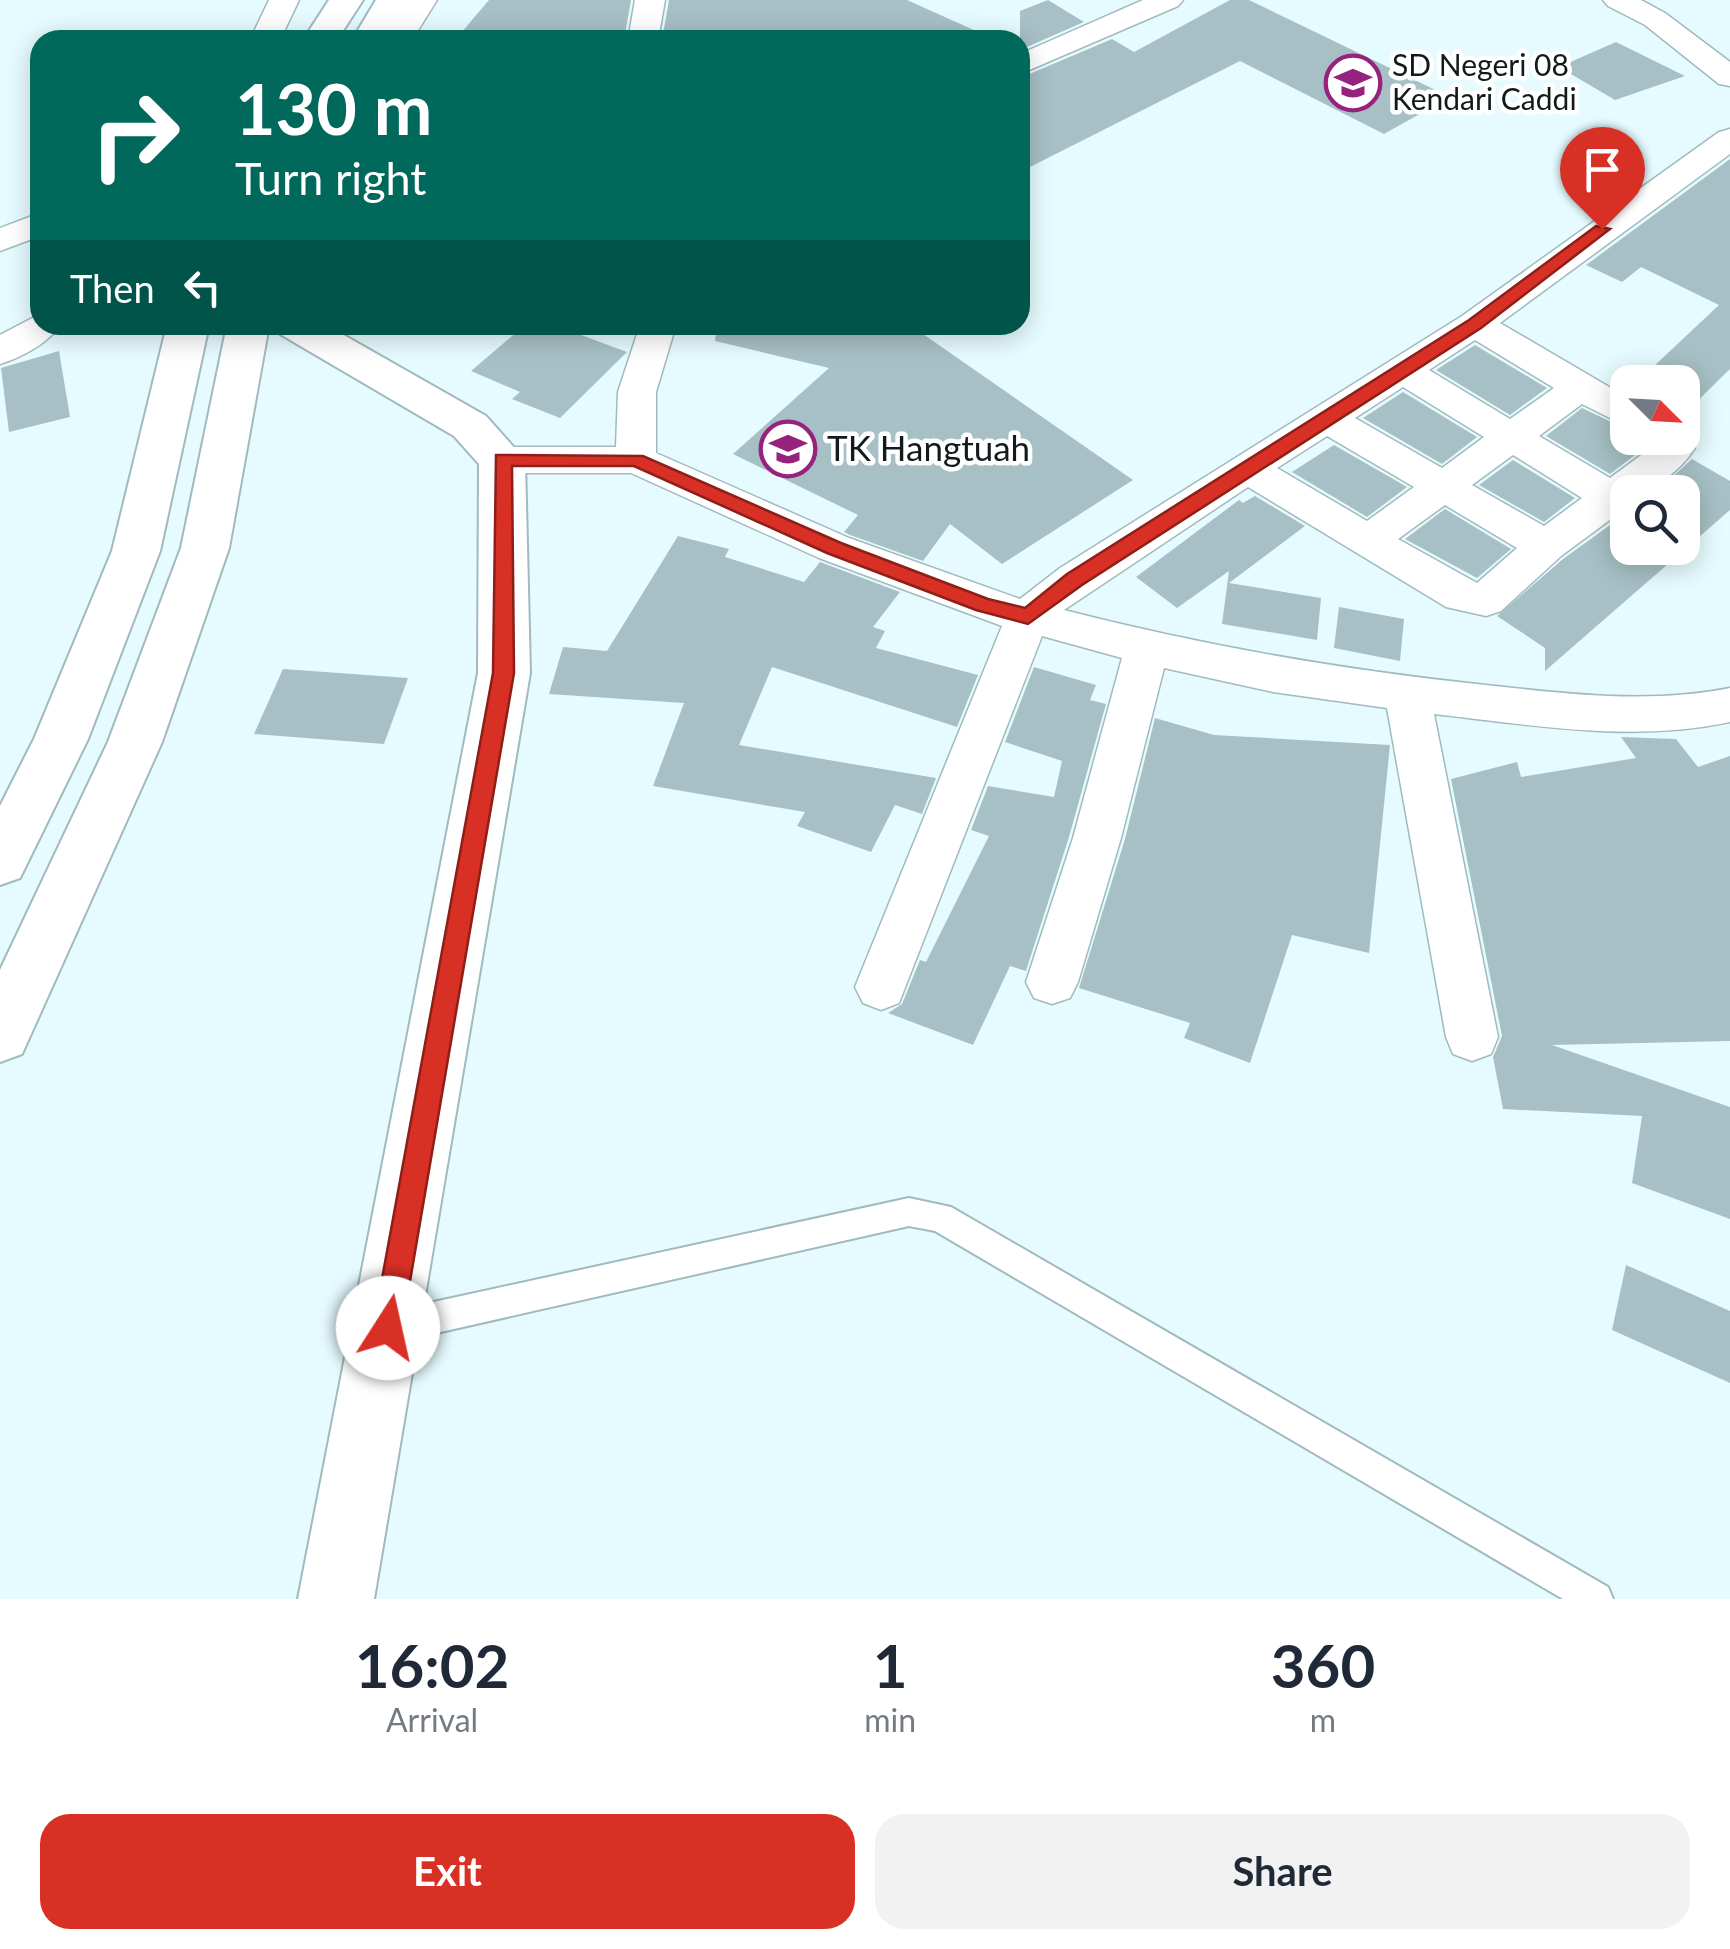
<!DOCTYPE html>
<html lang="en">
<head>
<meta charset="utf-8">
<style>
	body { margin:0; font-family:Lato,sans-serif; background:#f2f2f3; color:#1f2937; height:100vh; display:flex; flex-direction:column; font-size:38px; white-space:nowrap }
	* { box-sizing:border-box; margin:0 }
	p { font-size:32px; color:#747a83 }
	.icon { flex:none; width:55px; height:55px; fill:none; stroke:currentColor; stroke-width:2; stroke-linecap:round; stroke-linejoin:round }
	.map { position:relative; height:1599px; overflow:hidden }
	.side { display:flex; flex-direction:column; background:#fff; flex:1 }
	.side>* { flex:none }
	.banner { position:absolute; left:30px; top:30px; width:1000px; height:305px; border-radius:30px; box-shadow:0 5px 25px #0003; background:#00695c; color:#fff; overflow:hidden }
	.needle { width:65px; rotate:114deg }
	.controls { position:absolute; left:1610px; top:365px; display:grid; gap:20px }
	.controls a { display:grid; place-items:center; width:90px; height:90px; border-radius:20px; background:#fff; box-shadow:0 5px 25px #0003; font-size:50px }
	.pin { position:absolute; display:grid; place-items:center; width:85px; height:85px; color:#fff; margin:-102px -42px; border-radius:50% 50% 50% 0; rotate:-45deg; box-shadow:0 0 10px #0007 }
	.pin .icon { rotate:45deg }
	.me { position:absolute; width:110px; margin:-55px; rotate:10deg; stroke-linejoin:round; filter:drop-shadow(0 0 8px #0008) }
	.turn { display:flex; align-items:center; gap:35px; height:210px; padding:0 40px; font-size:45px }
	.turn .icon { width:130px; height:130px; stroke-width:2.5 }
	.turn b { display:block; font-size:70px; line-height:85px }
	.then { display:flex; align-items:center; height:95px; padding:0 40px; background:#0003; gap:20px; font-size:38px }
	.eta { display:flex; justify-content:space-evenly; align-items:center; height:170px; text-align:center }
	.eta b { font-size:60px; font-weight:700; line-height:70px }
	.cta { display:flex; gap:20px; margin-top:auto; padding:20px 40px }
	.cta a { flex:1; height:115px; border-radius:30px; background:#d93025; color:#fff; font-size:40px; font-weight:700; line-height:115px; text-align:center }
	.cta a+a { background:#f2f2f3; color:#1f2937 }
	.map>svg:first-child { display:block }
	.building { fill:#a7c0c5 }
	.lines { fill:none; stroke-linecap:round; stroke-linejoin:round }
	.lane-casing { stroke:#a0babe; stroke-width:4 }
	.street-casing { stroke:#a0babe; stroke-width:3 }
	.secondary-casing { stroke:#a0babe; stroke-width:4 }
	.primary-casing { stroke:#a0babe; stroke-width:4 }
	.lane { fill:#fff; fill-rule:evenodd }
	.street { fill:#fff; fill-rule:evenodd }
	.secondary { fill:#fff; fill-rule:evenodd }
	.primary { fill:#fff; fill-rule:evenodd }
	.route { fill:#d93025; stroke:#8d1f18; stroke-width:2.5 }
	.labels { text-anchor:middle; stroke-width:9; stroke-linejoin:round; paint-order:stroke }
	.far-poi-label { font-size:30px; fill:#111b1c; stroke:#fff; text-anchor:start }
	.poi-label { font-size:35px; fill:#111b1c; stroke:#fff; text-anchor:start }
</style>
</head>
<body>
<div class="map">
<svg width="1730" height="1599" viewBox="0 0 1730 1599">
	<rect width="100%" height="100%" fill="#e6fbff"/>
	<g class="building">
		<path d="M489 0H631L624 40H455Z"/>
		<path d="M669 0H907L996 40H662Z"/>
		<path d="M1048 0 1084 22 1020 50V11Z"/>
		<path d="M1230 0H1249L1450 97 1384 134 1240 61 1020 172V78L1112 39 1134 52Z"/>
		<path d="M1616 42 1685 76 1615 100 1559 67Z"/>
		<path d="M1730 159V369L1682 416V382H1637L1719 305 1641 267 1622 282 1586 265Z"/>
		<path d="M525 325H554L627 352 560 418 512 399 520 392 471 371Z"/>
		<path d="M717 325H910L1133 480 1002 564 950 524 923 561 850 535 844 532 858 515 733 454 829 368 715 341Z"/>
		<path d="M1475 345 1485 351 1547 388 1510 415 1436 370Z"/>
		<path d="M59 351 70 417 9 432 1 368Z"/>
		<path d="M1403 392 1477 437 1442 464 1363 418Z"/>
		<path d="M1582 408 1628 430V438H1643L1647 446 1610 474 1546 436Z"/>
		<path d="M1334 445 1407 487 1367 517 1292 472Z"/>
		<path d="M1692 459 1730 481V510L1545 671V648L1497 616 1563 559 1628 512V548H1682V492H1646L1668 481Z"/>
		<path d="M1513 460 1575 498 1544 522 1479 485Z"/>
		<path d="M1255 496 1305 526 1229 583 1321 598 1317 640 1222 624 1229 571 1177 608 1136 577 1239 500 1243 503Z"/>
		<path d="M1445 509 1511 549 1477 578 1405 539Z"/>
		<path d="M678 536 729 549 725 557 804 582 820 562 900 592 873 627 885 631 876 648 978 675 957 727 772 667 739 745 936 778 922 814 895 805 871 852 797 826 805 812 653 786 684 703 549 694 563 647 607 651Z"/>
		<path d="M1339 607 1404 619 1400 661 1334 648Z"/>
		<path d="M1034 667 1096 685 1090 700 1106 704 1069 837 1026 971 1010 966 973 1045 888 1013 902 1004 920 960 926 962 989 836 971 830 988 786 1054 797 1062 761 1005 742Z"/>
		<path d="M283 669 408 678 384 744 254 734Z"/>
		<path d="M1155 718 1214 735 1390 745 1369 953 1292 935 1250 1063 1184 1038 1190 1023 1079 988 1125 839Z"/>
		<path d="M1621 737 1676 739 1698 767 1730 756V1041L1552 1045 1730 1107V1219L1632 1183 1642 1116 1503 1109 1493 1057 1502 1036 1451 779 1517 762 1521 777 1636 758Z"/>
		<path d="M1626 1265 1730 1311V1383L1612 1330Z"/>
	</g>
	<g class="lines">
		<g class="lane-casing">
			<path id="lane" d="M909 1198 951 1207 1608 1587 1613 1599H1563L935 1231 909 1226 388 1344 377 1339 372 1328 377 1317 388 1312Z"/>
		</g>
		<g class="street-casing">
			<g id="street">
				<path d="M269 0H299L280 40H250Z"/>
				<path d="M407 0H437L412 40H382Z"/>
				<path d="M635 0H665L658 40H628Z"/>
				<path d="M1143 0H1183L1178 6 1020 74V54Z"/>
				<path d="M1603 0H1641L1665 13 1730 62V86L1719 84 1645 25 1608 6Z"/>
				<path d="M1730 129V154L1500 323 1628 398V427L1582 404 1539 436 1610 478 1652 447 1647 438H1682V432L1695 448C1681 470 1654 492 1628 492L1626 508 1561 556 1501 611 1486 616 1446 607 1248 487 1064 610C1204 646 1343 670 1486 685 1568 694 1649 704 1730 688V722C1632 743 1532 725 1434 714L1498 1037 1491 1054 1472 1061 1453 1054 1446 1037 1387 708 1273 692 1164 668 1121 838 1078 982 1070 998 1052 1004 1034 998 1026 982 1073 838 1122 658 1042 636 899 1003 881 1010 863 1003 855 987 1002 626 819 558 631 473H502L488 469 482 460 488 451 502 447H616L618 392 640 325H676L656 392V453L849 538 1020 599 1060 568 1462 316 1719 132ZM1475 340 1554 388 1510 419 1429 370ZM1403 387 1484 437 1442 468 1355 418ZM1327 436 1414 487 1367 521 1277 468ZM1513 455 1582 498 1544 526 1472 485ZM1445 505 1517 548 1477 583 1398 539Z"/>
				<path d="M40 213V236L0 251V228Z"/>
				<path d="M40 314V325H60C49 343 20 358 0 364V335Z"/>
			</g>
		</g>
		<g class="secondary-casing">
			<path id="secondary" d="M274 325H326L486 416 525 460 530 673 374 1599H298L478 673 479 464 454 436 280 334Z"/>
		</g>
		<g class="primary-casing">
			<g id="primary">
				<path d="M329 0H363L337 40H303Z"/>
				<path d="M376 0H410L386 40H352Z"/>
				<path d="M167 325H209L160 551 88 739 20 878 0 885V806L34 739 112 551Z"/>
				<path d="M227 325H269L229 548 162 742 22 1054 0 1062V970L108 742 181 548Z"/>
			</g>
		</g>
		<use href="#lane" class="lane"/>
		<use href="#street" class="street"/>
		<use href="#secondary" class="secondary"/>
		<use href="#primary" class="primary"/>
	</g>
	<path class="route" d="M1596 226 1610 229 1481 328 1082 585 1028 624 976 610 827 553 634 466H512L514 673 402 1328 398 1338 388 1342 377 1338 373 1328 493 673 496 455 643 456 841 543 988 599 1025 608 1067 574 1469 320Z"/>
	<defs>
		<g id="school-ring" transform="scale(2.875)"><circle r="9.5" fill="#fff" stroke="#96227e" stroke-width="1.5"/><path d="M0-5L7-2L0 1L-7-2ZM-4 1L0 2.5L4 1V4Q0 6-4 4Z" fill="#96227e"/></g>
	</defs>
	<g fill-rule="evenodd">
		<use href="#school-ring" x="1353" y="83"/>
		<use href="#school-ring" x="788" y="449"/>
	</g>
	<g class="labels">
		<g class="far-poi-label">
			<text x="1392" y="76">SD Negeri 08<tspan x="1392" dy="34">Kendari Caddi</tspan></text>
		</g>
		<g class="poi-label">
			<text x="827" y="461">TK Hangtuah</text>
		</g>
	</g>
</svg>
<div class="controls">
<a><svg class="needle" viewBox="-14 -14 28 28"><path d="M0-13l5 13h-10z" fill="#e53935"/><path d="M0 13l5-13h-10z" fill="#747a83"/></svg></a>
<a><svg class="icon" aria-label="search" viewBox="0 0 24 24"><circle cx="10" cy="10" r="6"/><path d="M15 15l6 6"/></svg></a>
</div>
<div class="pin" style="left:1602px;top:229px;background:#d93025"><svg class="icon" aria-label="arrive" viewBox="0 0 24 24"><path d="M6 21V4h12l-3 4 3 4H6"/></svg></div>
<svg class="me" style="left:388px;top:1328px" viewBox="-20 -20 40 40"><circle r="19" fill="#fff"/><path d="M0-13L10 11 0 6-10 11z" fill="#d93025"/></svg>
<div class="banner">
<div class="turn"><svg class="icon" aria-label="right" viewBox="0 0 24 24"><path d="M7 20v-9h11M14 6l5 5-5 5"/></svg><div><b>130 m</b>Turn right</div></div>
<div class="then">Then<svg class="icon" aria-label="left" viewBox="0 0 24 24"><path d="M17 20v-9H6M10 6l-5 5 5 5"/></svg></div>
</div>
</div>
<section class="side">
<div class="eta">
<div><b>16:02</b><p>Arrival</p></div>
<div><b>1</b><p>min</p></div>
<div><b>360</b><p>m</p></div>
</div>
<div class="cta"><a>Exit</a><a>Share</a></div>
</section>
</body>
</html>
